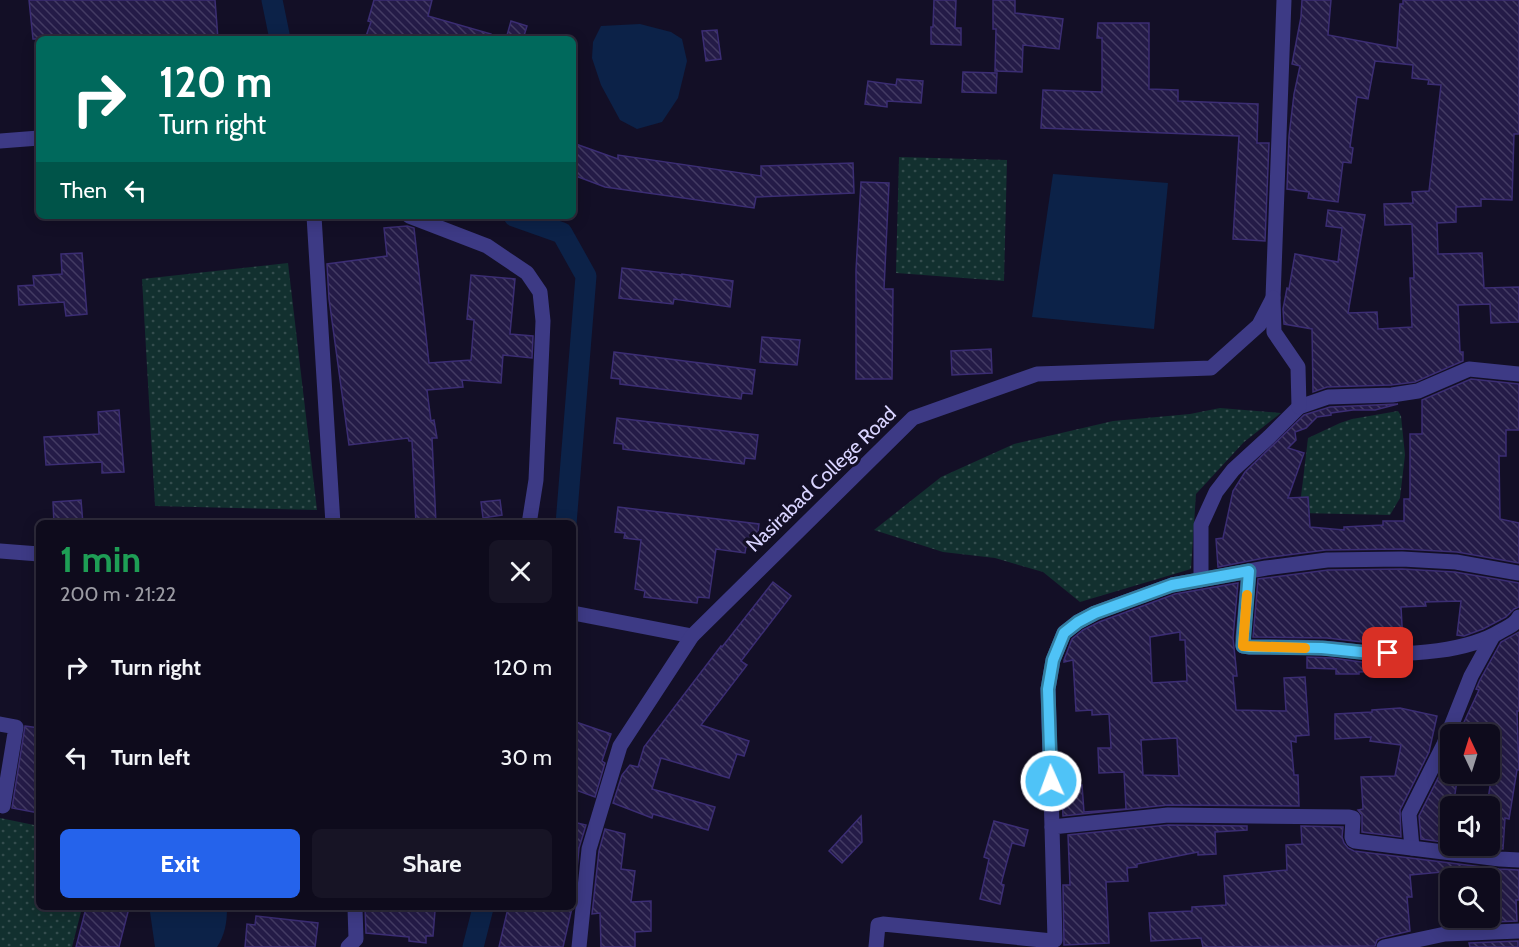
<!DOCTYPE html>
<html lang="en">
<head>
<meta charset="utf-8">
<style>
	body { margin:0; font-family:Cabin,sans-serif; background:#171425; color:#f1f3f6; height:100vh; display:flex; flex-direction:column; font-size:22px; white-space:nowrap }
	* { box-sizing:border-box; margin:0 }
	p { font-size:20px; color:#9b9ba3 }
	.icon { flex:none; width:33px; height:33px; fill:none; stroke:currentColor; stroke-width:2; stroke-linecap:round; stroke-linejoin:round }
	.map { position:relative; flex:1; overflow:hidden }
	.side { position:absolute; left:36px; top:520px; width:540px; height:390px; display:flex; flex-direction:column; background:#0e0b1c; border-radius:9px; box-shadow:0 3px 15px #0003,0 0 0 2px #2e2b3b }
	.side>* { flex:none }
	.hud { position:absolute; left:36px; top:36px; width:540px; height:183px; border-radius:9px; box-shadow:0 3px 15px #0003,0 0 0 2px #2e2b3b; background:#00695c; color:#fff; overflow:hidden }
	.needle { width:39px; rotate:356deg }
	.controls { position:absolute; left:1440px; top:724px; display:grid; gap:12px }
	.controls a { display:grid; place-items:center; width:60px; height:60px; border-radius:9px; background:#0e0b1c; box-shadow:0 3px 15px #0003,0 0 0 2px #2e2b3b; font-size:30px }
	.pin { position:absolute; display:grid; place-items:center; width:51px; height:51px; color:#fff; margin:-26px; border-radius:12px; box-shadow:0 3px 9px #0006 }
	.me { position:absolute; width:66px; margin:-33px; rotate:358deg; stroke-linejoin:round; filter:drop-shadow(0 0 4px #0008) }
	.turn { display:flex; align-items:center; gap:21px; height:126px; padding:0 24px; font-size:27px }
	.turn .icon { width:78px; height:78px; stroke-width:2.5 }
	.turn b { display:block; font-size:42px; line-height:51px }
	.then { display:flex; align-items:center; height:57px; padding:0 24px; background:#0003; gap:12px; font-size:22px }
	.round { display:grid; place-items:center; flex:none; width:63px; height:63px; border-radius:9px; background:#171425 }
	.headline { display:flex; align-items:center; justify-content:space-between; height:102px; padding:0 24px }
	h1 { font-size:36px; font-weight:800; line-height:45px; color:#1e9e55 }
	.button { display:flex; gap:12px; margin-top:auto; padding:12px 24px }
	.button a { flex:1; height:69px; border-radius:9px; background:#2563eb; color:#fff; font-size:24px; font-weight:800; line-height:69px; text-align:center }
	.button a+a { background:#171425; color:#f1f3f6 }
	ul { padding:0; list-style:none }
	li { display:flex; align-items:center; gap:18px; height:90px; padding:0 24px }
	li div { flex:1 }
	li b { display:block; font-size:22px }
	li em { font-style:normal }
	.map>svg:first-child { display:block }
	.park { fill:url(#park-dots) }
	.water { fill:#0c2248 }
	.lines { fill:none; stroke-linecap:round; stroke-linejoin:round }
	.canal { stroke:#0c2248; stroke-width:21 }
	.building { fill:url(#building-back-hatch); stroke:#3b2d73; stroke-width:1.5; fill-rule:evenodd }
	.minor { stroke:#3d3a85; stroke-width:15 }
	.route-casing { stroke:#337fa1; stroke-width:15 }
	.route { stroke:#4fc3f7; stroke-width:10 }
	.slow { stroke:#f59e0b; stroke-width:10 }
	.labels { text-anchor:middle; stroke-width:6; stroke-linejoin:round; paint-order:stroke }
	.street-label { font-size:20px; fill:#d9d4ff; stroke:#130f26 }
</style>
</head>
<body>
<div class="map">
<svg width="1519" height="947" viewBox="0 0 1519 947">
	<defs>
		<pattern id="park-dots" width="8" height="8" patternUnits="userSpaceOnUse" patternTransform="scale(1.5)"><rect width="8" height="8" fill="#12302f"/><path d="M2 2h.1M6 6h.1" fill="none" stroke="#344d4e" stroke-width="1.8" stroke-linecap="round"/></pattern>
		<pattern id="building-back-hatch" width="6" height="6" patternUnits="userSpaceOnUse" patternTransform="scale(1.5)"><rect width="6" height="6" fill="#241b47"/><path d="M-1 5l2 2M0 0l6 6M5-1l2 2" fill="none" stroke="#433b63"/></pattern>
	</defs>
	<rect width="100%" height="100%" fill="#130f26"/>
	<g class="park">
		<path d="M899 157 1007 160 1004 281 896 273Z"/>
		<path d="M288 263 317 510 155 506 142 279Z"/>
		<path d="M1220 408 1281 413 1244 442 1196 494 1191 569 1080 602 1043 572 995 558 943 552 874 530 941 477 1014 444 1113 421 1190 414Z"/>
		<path d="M1398 411 1401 416 1405 455 1400 498 1390 515 1299 513 1308 438 1340 423 1352 419Z"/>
		<path d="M0 818 39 826V908H82L72 947H0Z"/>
	</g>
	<g class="water">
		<path d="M640 24 671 32 682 39 687 61 678 98 662 122 637 129 620 120 601 85 592 58 593 42 601 26Z"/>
		<path d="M1053 174 1168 183 1154 329 1032 317Z"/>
		<path d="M151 908H227C227 922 225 935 217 947H155L150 912Z"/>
	</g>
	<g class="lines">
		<g class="canal">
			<path d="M272 0 280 39"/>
			<path d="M514 216 562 233 586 276 566 524"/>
			<path d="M473 947 483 908"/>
		</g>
	</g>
	<g class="building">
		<path d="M29 0H215L218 39H33Z"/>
		<path d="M374 0H432L428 16 491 34 490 39H365L371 22 368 21Z"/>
		<path d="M934 0H956L955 28H961V45L931 44V27H933Z"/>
		<path d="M993 0H1015V13L1063 19 1059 49 1023 45 1022 72 995 71 996 29H993Z"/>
		<path d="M1302 0H1331L1328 35 1397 48 1400 4H1403V0H1519V134H1514L1512 200 1481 199V206L1456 207V222L1437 223 1438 254 1482 253 1484 288 1519 287V322L1491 323 1490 304 1458 305 1460 352H1463V361L1415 382 1391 385 1327 387 1313 392 1312 329 1284 324 1283 309 1287 288 1289 289 1295 254 1338 262 1342 228 1326 226 1328 210 1365 215 1348 313 1377 312 1378 329 1412 327 1410 278H1414L1412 224 1385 225 1384 204 1413 203 1412 192 1429 191 1441 85 1428 84 1429 80 1412 78 1413 65 1375 61 1368 99 1357 97 1350 147 1353 148 1351 163 1343 162 1338 202 1308 198 1309 192 1287 189 1289 136 1294 94 1300 66 1292 64 1301 17Z"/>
		<path d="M511 21 527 26 523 39H506Z"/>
		<path d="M1098 23H1149V89L1178 90V101L1258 104 1257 143H1269L1265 241 1233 239 1239 136 1041 128 1043 90 1102 92V38H1097Z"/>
		<path d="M717 30 721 59 706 61 702 31Z"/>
		<path d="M963 72 997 73 996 93 962 92Z"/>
		<path d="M897 79 923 81 921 103 887 101V107L865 104 868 81 896 85Z"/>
		<path d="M573 143 618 159V155L761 176V166L853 163 854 193 756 197 754 208 605 187 573 175Z"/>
		<path d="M861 182 889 183 884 289H893L892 379H856V270Z"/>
		<path d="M407 226 414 228 429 363 471 360 474 320 467 319 471 275 515 279 510 334 533 336 532 358 503 355 501 383 462 380 463 387 427 390 431 421 434 420 437 438H432L436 524H416L412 441H409L408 438 349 445 329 299 327 264 387 256 384 228Z"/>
		<path d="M82 253 87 314 66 316 64 302 19 305 18 286 34 285 33 276 62 274 61 254Z"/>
		<path d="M622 268 682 275V274L733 281 730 307 674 299 673 304 619 298Z"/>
		<path d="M762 337 800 340 797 365 760 362Z"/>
		<path d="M991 349 992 373 952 375 951 351Z"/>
		<path d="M614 352 755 370 752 394 742 393 741 399 620 384V379L611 378Z"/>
		<path d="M1471 379 1519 384V430H1506V456H1499L1500 519 1519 523V563L1457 552 1402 549 1326 550 1264 558 1218 567 1216 539 1223 538 1233 491 1245 472 1304 415 1330 407 1398 404 1375 410H1353L1331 413V415L1317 417 1306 428 1295 432 1296 440 1288 448 1304 453 1288 498 1308 497 1310 527 1344 530V527L1383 525V521H1404V499H1410V434H1422V400Z"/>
		<path d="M119 410 124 472 102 473V462L46 465 44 437 99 434 98 412Z"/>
		<path d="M617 418 758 435 755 459 745 458 744 464 623 449V444L614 443Z"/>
		<path d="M81 500 83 524H54L53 502Z"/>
		<path d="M500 500 502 515 483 518 481 502Z"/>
		<path d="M618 507 759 524 756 548 746 547 745 553 716 549 709 598 698 597 697 603 644 597 645 591 635 589 641 540 624 538 625 533 615 532Z"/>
		<path d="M1402 569 1455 572 1519 583V607L1514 609 1506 617 1483 629 1464 636 1457 635 1461 601 1425 602 1426 606 1401 607 1403 644 1371 643 1327 638 1253 637 1258 579 1328 570Z"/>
		<path d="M773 582 791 596 741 661 747 665 701 725 749 741 744 756 737 754 729 778 661 758 652 789 715 807 708 830 653 814 652 818 613 803 622 775 630 765 638 767 644 747 721 646 722 647Z"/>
		<path d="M1238 583 1233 638 1237 676H1233L1236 710 1286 711 1284 678 1305 677 1309 735 1296 736V742L1291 741 1294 775H1298L1299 806 1168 805 1063 816 1061 786 1082 785 1084 812 1126 809 1124 772 1099 773 1098 748H1111L1109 714 1092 715V710L1076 711 1073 660 1064 662V660L1072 639 1083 630 1099 622 1175 594ZM1180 632V640H1185L1187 681 1152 683 1150 637ZM1177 738 1179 776 1143 775 1141 740Z"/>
		<path d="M1519 632V711H1517L1519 770H1517L1509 819 1505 818 1503 849 1474 846H1490V807H1487L1491 779H1490V735H1458L1479 690 1476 689 1480 680 1501 642Z"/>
		<path d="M1307 657 1332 658 1369 663H1401V670L1359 672V674H1336V669L1307 668Z"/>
		<path d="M1400 708 1437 716 1429 752 1400 810 1401 837 1362 832V815L1358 810 1363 809 1361 777 1395 776 1401 745 1370 741 1371 737 1335 739V714L1372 712V710Z"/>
		<path d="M573 721 611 734 602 761 605 763 595 797 573 789Z"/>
		<path d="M25 726 39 728V813L12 808Z"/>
		<path d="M1440 774H1458L1453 807H1450V843L1421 839 1419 816Z"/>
		<path d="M861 816 862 842 842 863 829 851Z"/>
		<path d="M994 821 1028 830 1024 846 1012 843 1001 884 1004 885 1000 904 980 899 989 859 984 857Z"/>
		<path d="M573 822 586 825 579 848 573 910Z"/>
		<path d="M1168 825 1247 826V830L1215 832 1216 854 1198 855V852L1137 864V867L1127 868 1128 881 1106 882 1109 943 1064 945 1063 885H1070L1068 835Z"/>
		<path d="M1301 826 1343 827 1342 837 1344 843 1348 848 1354 851 1499 869 1519 870V900H1516L1517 921 1468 923V918H1490V879H1443L1442 872 1410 875 1412 897H1407L1410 931 1381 938 1377 940 1375 946 1203 947 1201 938 1151 941 1149 913 1192 911V907L1226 905 1224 876 1287 870 1286 845 1302 844Z"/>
		<path d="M605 829 625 834 621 869 635 871 631 902 651 901V931L635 932V947H601L600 913 592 914 599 851Z"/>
		<path d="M86 908H129L119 947H76Z"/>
		<path d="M365 908H393L435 911 433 936H426V943L409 941V937L366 933Z"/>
		<path d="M508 908H572L563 947H499Z"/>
		<path d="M256 916 318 923 315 947H245L247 924 255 925Z"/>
		<path d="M1518 941V947H1470L1469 943Z"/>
	</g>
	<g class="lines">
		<g class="minor">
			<path d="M0 141 39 138"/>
			<path d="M314 216 333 524"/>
			<path d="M409 216 487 246 527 273 540 292 543 321 536 480 529 524"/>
			<path d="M1273 298 1284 0"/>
			<path d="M0 551 39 554"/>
			<path d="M1249 571 1243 638V646L1250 647C1273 647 1297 647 1320 648 1337 648 1353 652 1370 653 1410 655 1467 652 1501 631 1508 627 1516 624 1519 617"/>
			<path d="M1201 580V525L1216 492 1233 470 1269 437 1299 407 1328 397 1392 395 1418 391 1469 369 1519 374"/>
			<path d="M573 613 692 636"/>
			<path d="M0 724 16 727 3 806 0 805"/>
			<path d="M1052 827 1048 689 1053 660 1064 633 1078 622 1095 613 1172 585 1266 568 1327 560 1402 559 1456 562 1519 573"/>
			<path d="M1412 848 1409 814 1444 744 1471 676 1493 636"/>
			<path d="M348 947 356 939 355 908"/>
			<path d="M579 947 589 849 620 746 692 636 913 418 1037 374 1211 368 1259 325 1273 298 1274 332 1298 367 1299 407"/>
			<path d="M876 947 878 925 883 924 1052 941 1055 940 1052 827 1168 815 1349 817 1353 818 1352 837 1353 840 1355 841 1500 859 1519 860"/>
			<path d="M1384 947 1445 934 1519 931"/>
		</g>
	</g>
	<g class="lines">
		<g class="route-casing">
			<path id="route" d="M1051 781 1048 689 1053 660 1064 633 1078 622 1095 613 1172 585 1249 571 1243 646 1250 647 1322 648 1370 653H1388"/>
		</g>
		<use href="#route" class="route"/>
		<path class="slow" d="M1247 595 1243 646 1305 648"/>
	</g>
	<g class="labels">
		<g class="street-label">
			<text transform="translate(821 479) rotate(-44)" y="7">Nasirabad College Road</text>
		</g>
	</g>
</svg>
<div class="controls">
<a><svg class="needle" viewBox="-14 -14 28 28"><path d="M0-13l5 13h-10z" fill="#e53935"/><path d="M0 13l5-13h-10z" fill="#9b9ba3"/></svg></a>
<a><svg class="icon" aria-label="sound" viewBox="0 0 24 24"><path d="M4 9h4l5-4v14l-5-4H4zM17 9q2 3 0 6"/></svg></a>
<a><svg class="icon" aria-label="search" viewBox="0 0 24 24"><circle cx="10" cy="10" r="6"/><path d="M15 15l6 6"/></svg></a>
</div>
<div class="pin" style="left:1388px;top:653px;background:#d93025"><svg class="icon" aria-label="arrive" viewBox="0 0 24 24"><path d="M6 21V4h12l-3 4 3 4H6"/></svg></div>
<svg class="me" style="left:1051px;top:781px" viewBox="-20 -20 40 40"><circle r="17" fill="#4fc3f7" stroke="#fff" stroke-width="3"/><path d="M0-11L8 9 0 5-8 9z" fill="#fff"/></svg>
<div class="hud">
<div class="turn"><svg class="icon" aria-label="right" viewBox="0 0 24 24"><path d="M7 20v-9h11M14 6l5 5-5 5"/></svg><div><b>120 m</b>Turn right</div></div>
<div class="then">Then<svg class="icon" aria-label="left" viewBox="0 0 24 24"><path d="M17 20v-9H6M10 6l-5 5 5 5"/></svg></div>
</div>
<section class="side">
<div class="headline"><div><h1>1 min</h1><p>200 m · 21:22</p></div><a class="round"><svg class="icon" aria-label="close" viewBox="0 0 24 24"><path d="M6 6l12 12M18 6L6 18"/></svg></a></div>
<ul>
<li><svg class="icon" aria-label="right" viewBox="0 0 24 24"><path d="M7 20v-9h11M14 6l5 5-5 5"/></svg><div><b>Turn right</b></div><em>120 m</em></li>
<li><svg class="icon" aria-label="left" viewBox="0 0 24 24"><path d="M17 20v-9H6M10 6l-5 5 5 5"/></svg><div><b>Turn left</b></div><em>30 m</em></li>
</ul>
<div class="button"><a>Exit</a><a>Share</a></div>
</section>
</div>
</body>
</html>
